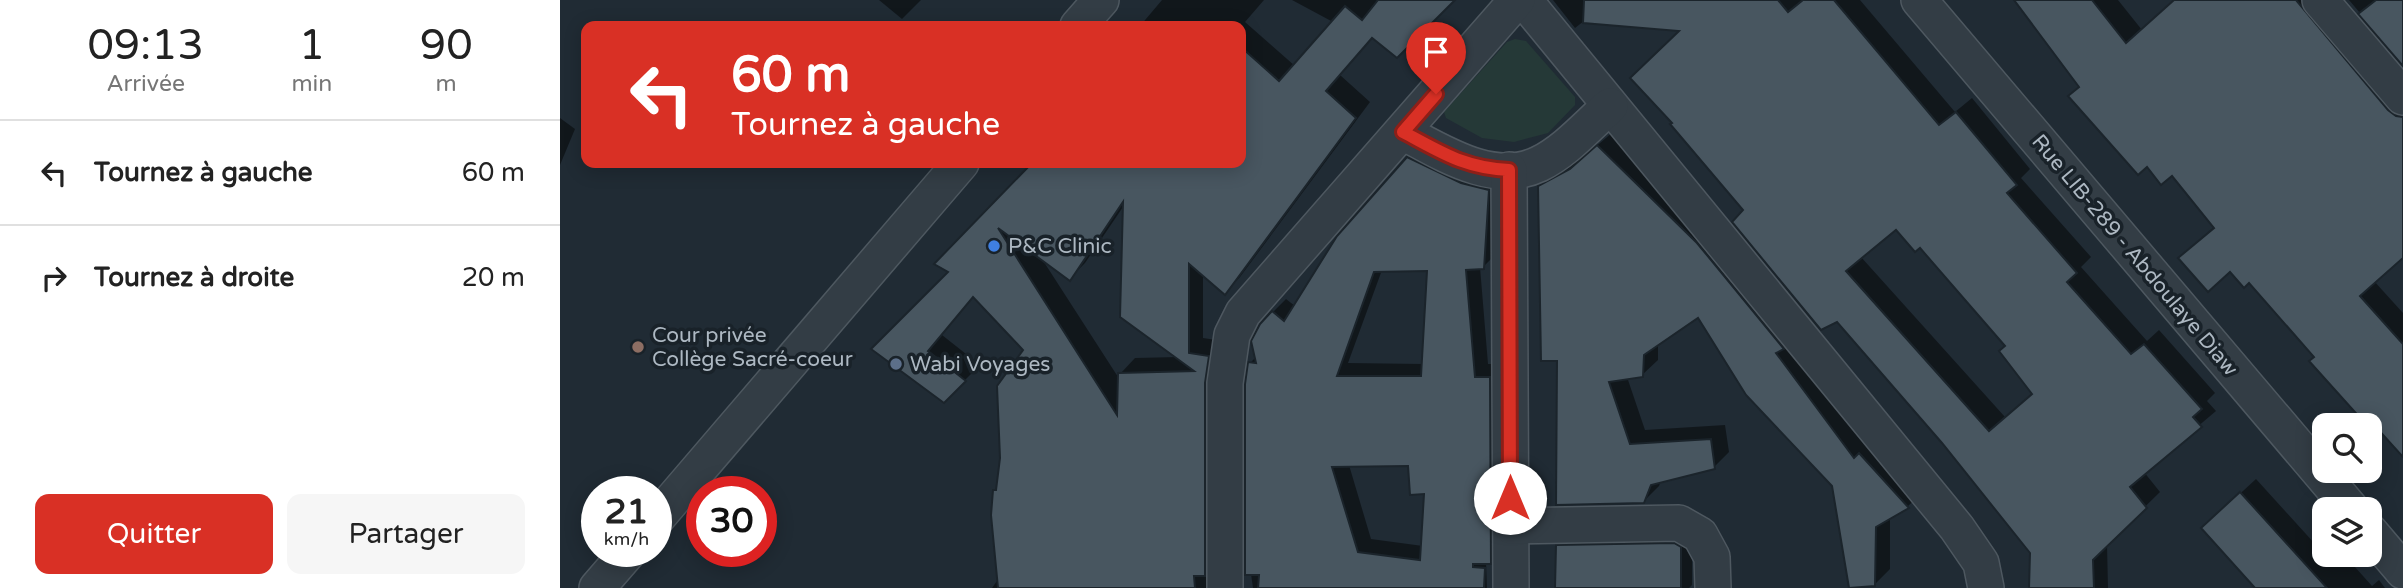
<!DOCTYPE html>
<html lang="fr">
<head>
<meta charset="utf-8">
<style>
	body { margin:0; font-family:"Varela Round",sans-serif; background:#f6f6f6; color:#222; height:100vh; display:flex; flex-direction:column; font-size:26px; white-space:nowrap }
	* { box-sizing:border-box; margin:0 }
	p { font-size:23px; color:#767676 }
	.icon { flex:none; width:38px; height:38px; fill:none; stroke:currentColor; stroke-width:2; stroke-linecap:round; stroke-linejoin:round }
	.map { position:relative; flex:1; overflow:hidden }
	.sheet { display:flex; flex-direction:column; background:#fff; width:560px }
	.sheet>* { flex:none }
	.guide { position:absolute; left:21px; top:21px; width:665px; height:147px; border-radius:14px; box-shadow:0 4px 18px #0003; background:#d93025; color:#fff; overflow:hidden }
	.tools { position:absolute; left:1752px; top:413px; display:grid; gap:14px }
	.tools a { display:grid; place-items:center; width:70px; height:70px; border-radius:14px; background:#fff; box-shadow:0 4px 18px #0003; font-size:35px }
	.speed { position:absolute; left:21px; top:476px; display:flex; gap:14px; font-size:35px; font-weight:700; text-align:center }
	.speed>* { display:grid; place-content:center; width:91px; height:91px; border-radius:50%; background:#fff; box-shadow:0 4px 18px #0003; line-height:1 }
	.speed small { font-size:18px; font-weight:400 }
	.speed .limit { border:10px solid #d22; background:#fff; color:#111 }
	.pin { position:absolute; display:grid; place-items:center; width:60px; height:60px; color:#fff; margin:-72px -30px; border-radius:50% 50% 50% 0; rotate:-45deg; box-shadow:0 0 7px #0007 }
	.pin .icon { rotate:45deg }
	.me { position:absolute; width:77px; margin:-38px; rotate:0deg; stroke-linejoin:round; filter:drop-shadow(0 0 5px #0008) }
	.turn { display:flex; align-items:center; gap:24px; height:147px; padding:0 35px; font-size:32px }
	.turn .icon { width:91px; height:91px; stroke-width:2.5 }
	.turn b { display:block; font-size:49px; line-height:60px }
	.eta { display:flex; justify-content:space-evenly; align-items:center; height:119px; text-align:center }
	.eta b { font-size:42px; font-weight:600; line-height:49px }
	.primary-button { display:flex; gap:14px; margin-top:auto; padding:14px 35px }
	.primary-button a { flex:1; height:80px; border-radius:14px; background:#d93025; color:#fff; font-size:28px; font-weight:600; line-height:80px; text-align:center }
	.primary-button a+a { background:#f6f6f6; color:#222 }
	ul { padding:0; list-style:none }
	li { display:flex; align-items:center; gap:21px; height:105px; padding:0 35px; border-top:2px solid #e0e0e0 }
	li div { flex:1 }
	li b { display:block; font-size:26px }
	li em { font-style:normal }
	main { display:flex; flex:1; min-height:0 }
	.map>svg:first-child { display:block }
	.green { fill:#253937 }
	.shadow { fill:#0007; fill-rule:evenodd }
	.building { fill:#485660; stroke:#1b242b; stroke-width:2; fill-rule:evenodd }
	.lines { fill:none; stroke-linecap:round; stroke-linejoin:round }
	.street-casing { stroke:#4e5860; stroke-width:38 }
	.street { stroke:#333d45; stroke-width:35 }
	.route-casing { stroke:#8d1f18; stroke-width:18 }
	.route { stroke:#d93025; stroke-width:12 }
	.shop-dot { fill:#3f7fe0; stroke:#192229; stroke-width:2.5 }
	.education-dot { fill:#8d6e63; stroke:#192229; stroke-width:2.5 }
	.service-dot { fill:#5c6f8a; stroke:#192229; stroke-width:2.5 }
	.labels { text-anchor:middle; stroke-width:7; stroke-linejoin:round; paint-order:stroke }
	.poi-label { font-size:21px; fill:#adb8c2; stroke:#192229; text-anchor:start }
	.street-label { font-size:21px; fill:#adb8c2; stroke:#192229 }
</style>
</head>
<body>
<main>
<section class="sheet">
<div class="eta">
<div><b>09:13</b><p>Arrivée</p></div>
<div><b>1</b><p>min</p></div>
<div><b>90</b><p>m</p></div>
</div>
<ul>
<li><svg class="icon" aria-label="left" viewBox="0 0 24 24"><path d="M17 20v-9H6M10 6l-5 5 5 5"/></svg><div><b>Tournez à gauche</b></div><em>60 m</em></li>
<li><svg class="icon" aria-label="right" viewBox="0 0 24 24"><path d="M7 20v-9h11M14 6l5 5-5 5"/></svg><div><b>Tournez à droite</b></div><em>20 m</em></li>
</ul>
<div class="primary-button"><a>Quitter</a><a>Partager</a></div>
</section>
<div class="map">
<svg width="1843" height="588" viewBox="0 0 1843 588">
	<rect width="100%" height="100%" fill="#202b34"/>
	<path class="green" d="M955 39 966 41 1015 97V105L988 133 954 142 922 138 886 118 884 112 947 42Z"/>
	<g class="shadow">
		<path d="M319 0H361L342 19Z"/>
		<path d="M602 0H704L685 22 735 66 773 22 732 0H893L813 37 780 75 810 102 680 277 665 292 643 274V338L663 341 650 588H432L439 578 435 491 438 487 466 350 414 296 382 335 420 365 384 401 314 348 391 272 377 264 474 163H681V26H580ZM565 204 618 357 575 358 560 374V380L482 259 510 278 525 263Z"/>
		<path d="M993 0H1300L1395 112 1412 98 1470 169 1461 178 1531 257 1521 267 1587 341 1599 330 1655 393 1647 401 1656 411 1584 472 1600 492 1547 544 1548 588H1471V553L1383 442 1186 210 1123 29 1024 21 1015 28ZM1336 227 1360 245 1446 346 1473 393 1445 417 1301 257Z"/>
		<path d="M1456 0H1558L1582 30 1615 0H1761L1843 96V256L1814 281 1843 313V455L1689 280 1670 270 1620 258 1655 226 1612 174 1520 86Z"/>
		<path d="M1789 0H1843V64Z"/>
		<path d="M0 118 15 129 0 165Z"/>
		<path d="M1053 132 1363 492 1348 506 1330 517V569L1315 584 1274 485 1138 315 1098 343V360L1082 375 1067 377 1085 430 1165 425 1169 452 1154 467 1101 481 1099 486 1083 502 999 359 979 187 995 171 1027 154Z"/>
		<path d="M861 145 941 177 936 254 923 267H920L928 364H942L943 549 930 563 926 562 927 588H693L691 574 690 363 696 357 713 312 726 299 735 306 848 158ZM869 269 864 364 788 363 822 270ZM850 464 866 492 863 546 811 539 789 465Z"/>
		<path d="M1696 479 1775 566 1786 557 1812 586 1819 580 1825 588H1698L1658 514Z"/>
		<path d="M1009 535 1132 536V585L1129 588H997V546Z"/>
	</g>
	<g class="building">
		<path d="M818 0H895L837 58 812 38 766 91 796 118 665 295 629 264V353L649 356 645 383V576H634L635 588H438L431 515 433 490H436L440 458 437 386 463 350 413 297 368 351 406 381 384 403 311 349 388 272 374 264 472 163H681V47L719 81 785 6 802 20ZM563 202 560 317 634 371 558 373 557 415 438 228 510 281Z"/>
		<path d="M1024 0H1218L1228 12 1243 0H1274L1379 125 1396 112 1457 185 1447 193 1517 273 1507 282 1571 354 1584 344 1642 409 1633 417 1642 427 1570 487 1587 508 1533 560 1534 588H1469L1470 553 1382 443 1277 322 1261 330 1172 222 1183 210 1110 124 1112 123 1070 78 1119 31 1023 23ZM1336 230 1355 252 1360 248 1445 346 1439 351 1472 394 1429 431 1286 271Z"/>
		<path d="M1454 0H1532L1566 43 1614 0H1736L1828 110 1836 116 1843 117V258L1800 296 1843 344V457L1806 416 1802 420 1749 361 1754 357 1689 283 1684 288 1670 272 1648 292 1618 258 1654 228 1612 176 1601 185 1587 167 1578 175 1508 96 1519 87Z"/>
		<path d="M1816 0H1843V66L1798 14Z"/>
		<path d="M1037 145 1137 243 1224 349 1216 353 1294 458 1299 453 1349 508 1316 527 1315 586 1289 588 1272 486 1186 395 1138 318 1084 355 1083 377 1049 382 1070 444 1151 439 1155 469 1091 485 1084 503 996 505 997 361H981L978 186 1010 169Z"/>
		<path d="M847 157 901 183 929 190 924 269 906 270 915 377H930L931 564H913V567L925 568 924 588H698L699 575H685V384L688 362 696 363 691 341 700 324 712 311 724 321 777 236ZM867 271 861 376H777L814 272ZM848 466 850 495 864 494 860 560 798 552 772 467Z"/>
		<path d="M1680 492 1767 588H1695L1641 528Z"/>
		<path d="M1114 543 1121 547V588H995L996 545Z"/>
	</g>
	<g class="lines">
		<g class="street-casing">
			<g id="street">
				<path d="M964 0 1397 528 1421 563 1426 588"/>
				<path d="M1359 0 1791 509"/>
				<path d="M1760 0 1843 97"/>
				<path d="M518 26 541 0"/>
				<path d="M843 132C883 153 933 186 979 164 1006 151 1028 125 1050 106"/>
				<path d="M949 170 951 588"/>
				<path d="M96 519 401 163"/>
				<path d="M951 526 1119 523 1140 535 1152 557 1153 588"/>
				<path d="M1810 532 1843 571"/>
				<path d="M37 588 69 551"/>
				<path d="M665 588V383L672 335 683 313 957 0"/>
			</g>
		</g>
		<use href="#street" class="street"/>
	</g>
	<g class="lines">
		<g class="route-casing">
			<path id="route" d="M876 94 843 132C881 152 904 168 949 170L950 498"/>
		</g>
		<use href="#route" class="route"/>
	</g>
	<circle class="shop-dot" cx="434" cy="246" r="7"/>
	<circle class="education-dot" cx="78" cy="347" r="7"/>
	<circle class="service-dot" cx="336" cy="364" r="7"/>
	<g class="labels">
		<g class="poi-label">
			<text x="448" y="253">P&amp;C Clinic</text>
			<text x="92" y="342">Cour privée<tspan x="92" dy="24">Collège Sacré-coeur</tspan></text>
			<text x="350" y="371">Wabi Voyages</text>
		</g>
		<g class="street-label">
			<text transform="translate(1575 255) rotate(50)" y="7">Rue LIB-289 - Abdoulaye Diaw</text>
		</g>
	</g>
</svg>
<div class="tools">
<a><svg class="icon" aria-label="search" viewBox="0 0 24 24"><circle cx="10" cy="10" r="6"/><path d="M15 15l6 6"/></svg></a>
<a><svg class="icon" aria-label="layers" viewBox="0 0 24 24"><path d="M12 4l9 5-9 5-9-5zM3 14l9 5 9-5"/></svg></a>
</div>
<div class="speed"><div>21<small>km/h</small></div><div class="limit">30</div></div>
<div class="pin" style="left:876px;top:94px;background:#d93025"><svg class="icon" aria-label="arrive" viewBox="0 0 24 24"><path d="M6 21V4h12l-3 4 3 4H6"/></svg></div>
<svg class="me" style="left:950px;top:498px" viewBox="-20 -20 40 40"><circle r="19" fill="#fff"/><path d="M0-13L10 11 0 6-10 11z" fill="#d93025"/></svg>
<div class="guide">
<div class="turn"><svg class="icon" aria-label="left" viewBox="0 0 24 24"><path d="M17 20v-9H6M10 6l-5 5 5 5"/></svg><div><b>60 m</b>Tournez à gauche</div></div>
</div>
</div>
</main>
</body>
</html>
